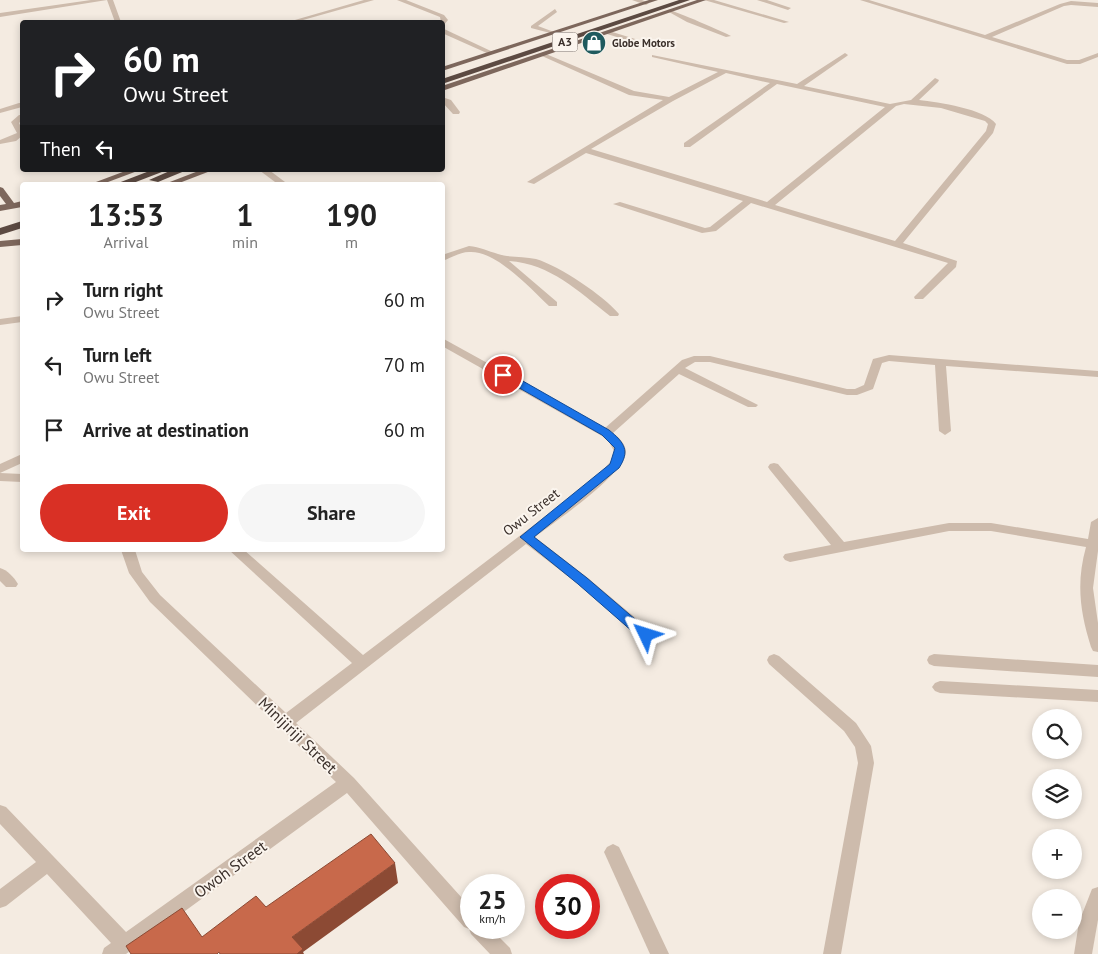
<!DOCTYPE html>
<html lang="en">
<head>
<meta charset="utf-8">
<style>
	body { margin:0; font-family:"PT Sans",sans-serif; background:#f6f6f6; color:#222; height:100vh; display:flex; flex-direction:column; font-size:19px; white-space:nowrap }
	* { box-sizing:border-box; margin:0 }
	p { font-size:16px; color:#767676 }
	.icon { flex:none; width:28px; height:28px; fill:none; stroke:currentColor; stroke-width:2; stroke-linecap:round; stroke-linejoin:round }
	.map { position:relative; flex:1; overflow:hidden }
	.drawer { position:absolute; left:20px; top:182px; width:425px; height:370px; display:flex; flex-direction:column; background:#fff; border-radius:5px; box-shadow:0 2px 8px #0003 }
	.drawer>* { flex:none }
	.guide { position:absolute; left:20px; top:20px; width:425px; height:152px; border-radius:5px; box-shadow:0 2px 8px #0003; background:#202124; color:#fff; overflow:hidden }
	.fabs { position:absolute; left:1032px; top:709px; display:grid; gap:10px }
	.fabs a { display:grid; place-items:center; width:50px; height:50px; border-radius:50%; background:#fff; box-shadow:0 2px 8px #0003; font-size:25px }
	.speed { position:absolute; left:460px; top:874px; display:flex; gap:10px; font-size:25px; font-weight:700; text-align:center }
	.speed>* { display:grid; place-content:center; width:65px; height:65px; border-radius:50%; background:#fff; box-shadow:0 2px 8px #0003; line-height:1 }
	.speed small { font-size:12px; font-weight:400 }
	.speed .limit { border:8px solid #d22; background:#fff; color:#111 }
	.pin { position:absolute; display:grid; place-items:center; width:42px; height:42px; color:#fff; margin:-21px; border:2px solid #fff; border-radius:50%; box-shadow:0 1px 5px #0007 }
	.me { position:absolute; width:55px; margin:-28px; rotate:311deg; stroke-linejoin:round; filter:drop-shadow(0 0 4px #0008) }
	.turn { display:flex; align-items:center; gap:18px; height:105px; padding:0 20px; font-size:22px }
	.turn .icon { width:65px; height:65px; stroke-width:2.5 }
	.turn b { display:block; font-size:35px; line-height:42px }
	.then { display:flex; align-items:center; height:48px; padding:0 20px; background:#0003; gap:10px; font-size:19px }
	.eta { display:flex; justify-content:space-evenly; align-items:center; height:85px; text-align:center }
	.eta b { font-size:30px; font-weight:700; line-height:35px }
	.button { display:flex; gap:10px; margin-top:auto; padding:10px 20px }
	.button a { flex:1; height:58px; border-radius:30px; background:#d93025; color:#fff; font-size:20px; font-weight:700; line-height:58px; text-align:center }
	.button a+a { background:#f6f6f6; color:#222 }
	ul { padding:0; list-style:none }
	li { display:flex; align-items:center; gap:15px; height:65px; padding:0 20px }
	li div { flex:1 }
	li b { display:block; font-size:19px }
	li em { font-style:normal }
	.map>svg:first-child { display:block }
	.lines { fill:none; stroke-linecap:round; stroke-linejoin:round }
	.minor { fill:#cdbbac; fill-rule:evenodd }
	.major { fill:#7d675c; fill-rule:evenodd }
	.highway { fill:#5c4a42; fill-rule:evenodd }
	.shaded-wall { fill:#8c4a34 }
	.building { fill:#c8694b; stroke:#8c4a34 }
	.route { fill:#1a73e8; stroke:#114b97 }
	.labels { text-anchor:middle; stroke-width:4; stroke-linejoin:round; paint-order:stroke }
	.far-poi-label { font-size:11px; font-weight:bold; fill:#3b302b; stroke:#fbf5ee; text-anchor:start }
	.shield { fill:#fbf5ee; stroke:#756b66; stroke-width:1 }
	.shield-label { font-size:12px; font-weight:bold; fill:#3b302b }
	.street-label { font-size:14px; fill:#3b302b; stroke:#fbf5ee }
	.near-street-label { font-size:16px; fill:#3b302b; stroke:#fbf5ee }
</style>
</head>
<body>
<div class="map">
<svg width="1098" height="954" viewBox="0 0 1098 954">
	<rect width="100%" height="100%" fill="#f4ebe1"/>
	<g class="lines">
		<g class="minor">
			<path d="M91 0H113L121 22H115L107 0 0 17V13Z"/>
			<path d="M364 0H374L296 22H288Z"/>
			<path d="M397 0H406L444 15 448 20 442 27 440 17Z"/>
			<path d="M632 0H642L649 3 646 5Z"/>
			<path d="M704 0H714L789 22 784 23Z"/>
			<path d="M757 0H767L791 8 788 10Z"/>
			<path d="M860 0H869L985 35 1060 4 1071 1 1098 3V7L1071 5 1064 6 992 37 1067 60H1079L1098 53V57L1080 64H1067Z"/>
			<path d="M555 9 557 12 538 26 554 32V34L531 28V26Z"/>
			<path d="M669 10C673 10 726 33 731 36L726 37 687 22 669 12Z"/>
			<path d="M442 28 493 52 494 53 489 54 442 33Z"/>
			<path d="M609 31 658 46 659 47 656 49 607 34 606 33Z"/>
			<path d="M845 53 848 55 847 56 804 86 890 104 911 100 935 78 939 80 938 82 919 100C938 102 985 109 996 124L993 133 903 243 957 261 956 267 923 299H915L914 297 948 263 751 203 716 231 702 233 613 204 620 202 705 228 710 227 743 201 586 153 534 184 527 182 663 100 629 95 542 56V54H546L634 91 669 97 718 72 652 57V55L797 84ZM726 73 770 83 684 143V147H690L777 84 885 107 767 202 591 149 673 101ZM904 104 941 108 985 121 988 124 986 131 895 241 775 205 896 106Z"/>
			<path d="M442 97 451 100 460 112 459 114H453L442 102Z"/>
			<path d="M19 103H22V107L0 113V109Z"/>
			<path d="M19 115H22V120L19 123 22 129V136L16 141 0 144V140L17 133 11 122Z"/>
			<path d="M259 170H269L289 185H279Z"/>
			<path d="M469 246C480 247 488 251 498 254 510 258 524 256 536 259 560 266 604 296 619 314L618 316H610C578 291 551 264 509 261L557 302V306H549C531 289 496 250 469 252 460 252 451 258 442 261V255Z"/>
			<path d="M22 316V322L0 325V319Z"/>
			<path d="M442 338 605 428 682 360 694 356H710L847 389H855L864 385 873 359 889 355 1098 371V377L946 366 951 431 945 435 939 431 935 365 889 361 882 363 873 389 857 395H847L710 362H695L685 368 758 405 756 407H748L679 374 613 433C619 437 625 444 626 451 627 473 553 523 535 537L588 578 651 631 653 635 651 639 646 640 641 639 578 584 526 544 296 723 354 778 471 908V928H490L510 948 512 954H490L471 934 469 929 464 927 449 910 347 793 126 954H102L104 948 111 943 47 874 6 906 0 908V889L36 862 0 824V805L6 807 126 932 336 782 150 602 129 573 121 550H135L142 572 160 595 286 713 352 663 229 550H244L363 655 597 477 611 461 614 451 609 442 602 436 442 346Z"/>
			<path d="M22 454V463L0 473V464Z"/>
			<path d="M774 463 778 464 844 542 949 523H991L1088 539 1091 522 1098 518V551L1093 588 1098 623V652L1093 651 1091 647C1080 612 1076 583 1086 547L991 531H949L790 562 785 560 783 557 785 554 831 545 770 470 768 467 770 464Z"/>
			<path d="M0 473 22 474V482L0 481Z"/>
			<path d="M0 568C7 570 14 577 18 584L16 587H6L0 581Z"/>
			<path d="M774 654 779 656 856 723 871 746 874 763 841 954H823L858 763 855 747 844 731 769 664 767 660 769 656Z"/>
			<path d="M934 654 1098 665V677L934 666 929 664 927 660 929 656Z"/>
			<path d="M940 681 1098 690V702L940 693 935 691 932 687 935 683Z"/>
			<path d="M613 844 619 847 669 954H650L604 852 607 847Z"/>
			<path d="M1098 887V920L1092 954H1074L1079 922 1092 889Z"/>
		</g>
		<g class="major">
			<path d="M649 0H658L442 71V67Z"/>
			<path d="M697 0H706L442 91V86Z"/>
			<path d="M128 170H140L100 185H88Z"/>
			<path d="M201 170H213L174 185H162Z"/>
			<path d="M0 187 3 188 14 203 22 201V207L0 211V205L6 204 0 196Z"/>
			<path d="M22 239V245L0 247V241Z"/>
		</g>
		<g class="highway">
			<path d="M679 0H690L442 84V79Z"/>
			<path d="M152 170H167L128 185H113Z"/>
			<path d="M172 170H187L158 182 149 180Z"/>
			<path d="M22 221V228L0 235V228Z"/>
		</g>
	</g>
	<path class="shaded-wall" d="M395 863 398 883 303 952 304 954H296L292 937Z"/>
	<path class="building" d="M371 834 395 863 292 937 303 949 297 954H220L219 952 217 954H131L126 946 182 908 202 937 256 896 266 907Z"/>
	<path class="route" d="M500 372H507L609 430C625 443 630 451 619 468L534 537 587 578 650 632 652 635 650 639H641L578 584 520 537 610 464 615 448 602 435 500 377Z"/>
	<defs>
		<g id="shop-disc" transform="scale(1.25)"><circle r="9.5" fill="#1f5a5e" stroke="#fbf5ee"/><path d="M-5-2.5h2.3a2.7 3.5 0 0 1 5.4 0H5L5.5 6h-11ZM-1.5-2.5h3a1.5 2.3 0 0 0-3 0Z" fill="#fff"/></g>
	</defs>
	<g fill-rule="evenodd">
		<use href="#shop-disc" x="594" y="43"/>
	</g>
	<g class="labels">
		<g class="far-poi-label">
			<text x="612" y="47">Globe Motors</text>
		</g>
		<rect class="shield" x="552.5" y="32.5" width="25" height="19" rx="4"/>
		<g class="shield-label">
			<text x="565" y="46">A3</text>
		</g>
		<g class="street-label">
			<text transform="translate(531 512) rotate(-38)" y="5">Owu Street</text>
		</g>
		<g class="near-street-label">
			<text transform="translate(298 735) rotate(44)" y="6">Minijiriji Street</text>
			<text transform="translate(230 869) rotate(-36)" y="6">Owoh Street</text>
		</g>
	</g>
</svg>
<div class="fabs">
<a><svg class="icon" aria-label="search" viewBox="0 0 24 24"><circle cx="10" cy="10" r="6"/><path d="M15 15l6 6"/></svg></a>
<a><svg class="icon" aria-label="layers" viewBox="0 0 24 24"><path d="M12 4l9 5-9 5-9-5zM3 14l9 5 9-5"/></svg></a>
<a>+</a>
<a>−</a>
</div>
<div class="speed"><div>25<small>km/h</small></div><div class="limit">30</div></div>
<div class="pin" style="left:503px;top:375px;background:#d93025"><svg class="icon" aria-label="arrive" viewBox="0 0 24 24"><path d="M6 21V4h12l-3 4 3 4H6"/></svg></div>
<svg class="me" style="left:646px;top:635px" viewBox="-20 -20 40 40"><path d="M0-17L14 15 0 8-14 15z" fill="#1a73e8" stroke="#fff" stroke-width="4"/></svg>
<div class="guide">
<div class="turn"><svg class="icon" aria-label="right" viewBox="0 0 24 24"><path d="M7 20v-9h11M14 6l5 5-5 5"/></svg><div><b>60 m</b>Owu Street</div></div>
<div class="then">Then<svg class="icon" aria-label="left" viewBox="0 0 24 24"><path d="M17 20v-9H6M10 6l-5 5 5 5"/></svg></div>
</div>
<section class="drawer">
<div class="eta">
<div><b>13:53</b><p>Arrival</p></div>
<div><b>1</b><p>min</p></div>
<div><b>190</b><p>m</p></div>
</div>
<ul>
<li><svg class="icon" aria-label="right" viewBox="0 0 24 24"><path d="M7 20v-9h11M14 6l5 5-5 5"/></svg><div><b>Turn right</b><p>Owu Street</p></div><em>60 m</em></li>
<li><svg class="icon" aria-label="left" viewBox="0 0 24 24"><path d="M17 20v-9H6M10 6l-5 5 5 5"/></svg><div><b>Turn left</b><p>Owu Street</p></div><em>70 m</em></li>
<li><svg class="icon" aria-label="arrive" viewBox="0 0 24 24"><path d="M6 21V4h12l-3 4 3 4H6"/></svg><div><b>Arrive at destination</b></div><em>60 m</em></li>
</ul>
<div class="button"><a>Exit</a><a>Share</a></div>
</section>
</div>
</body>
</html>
